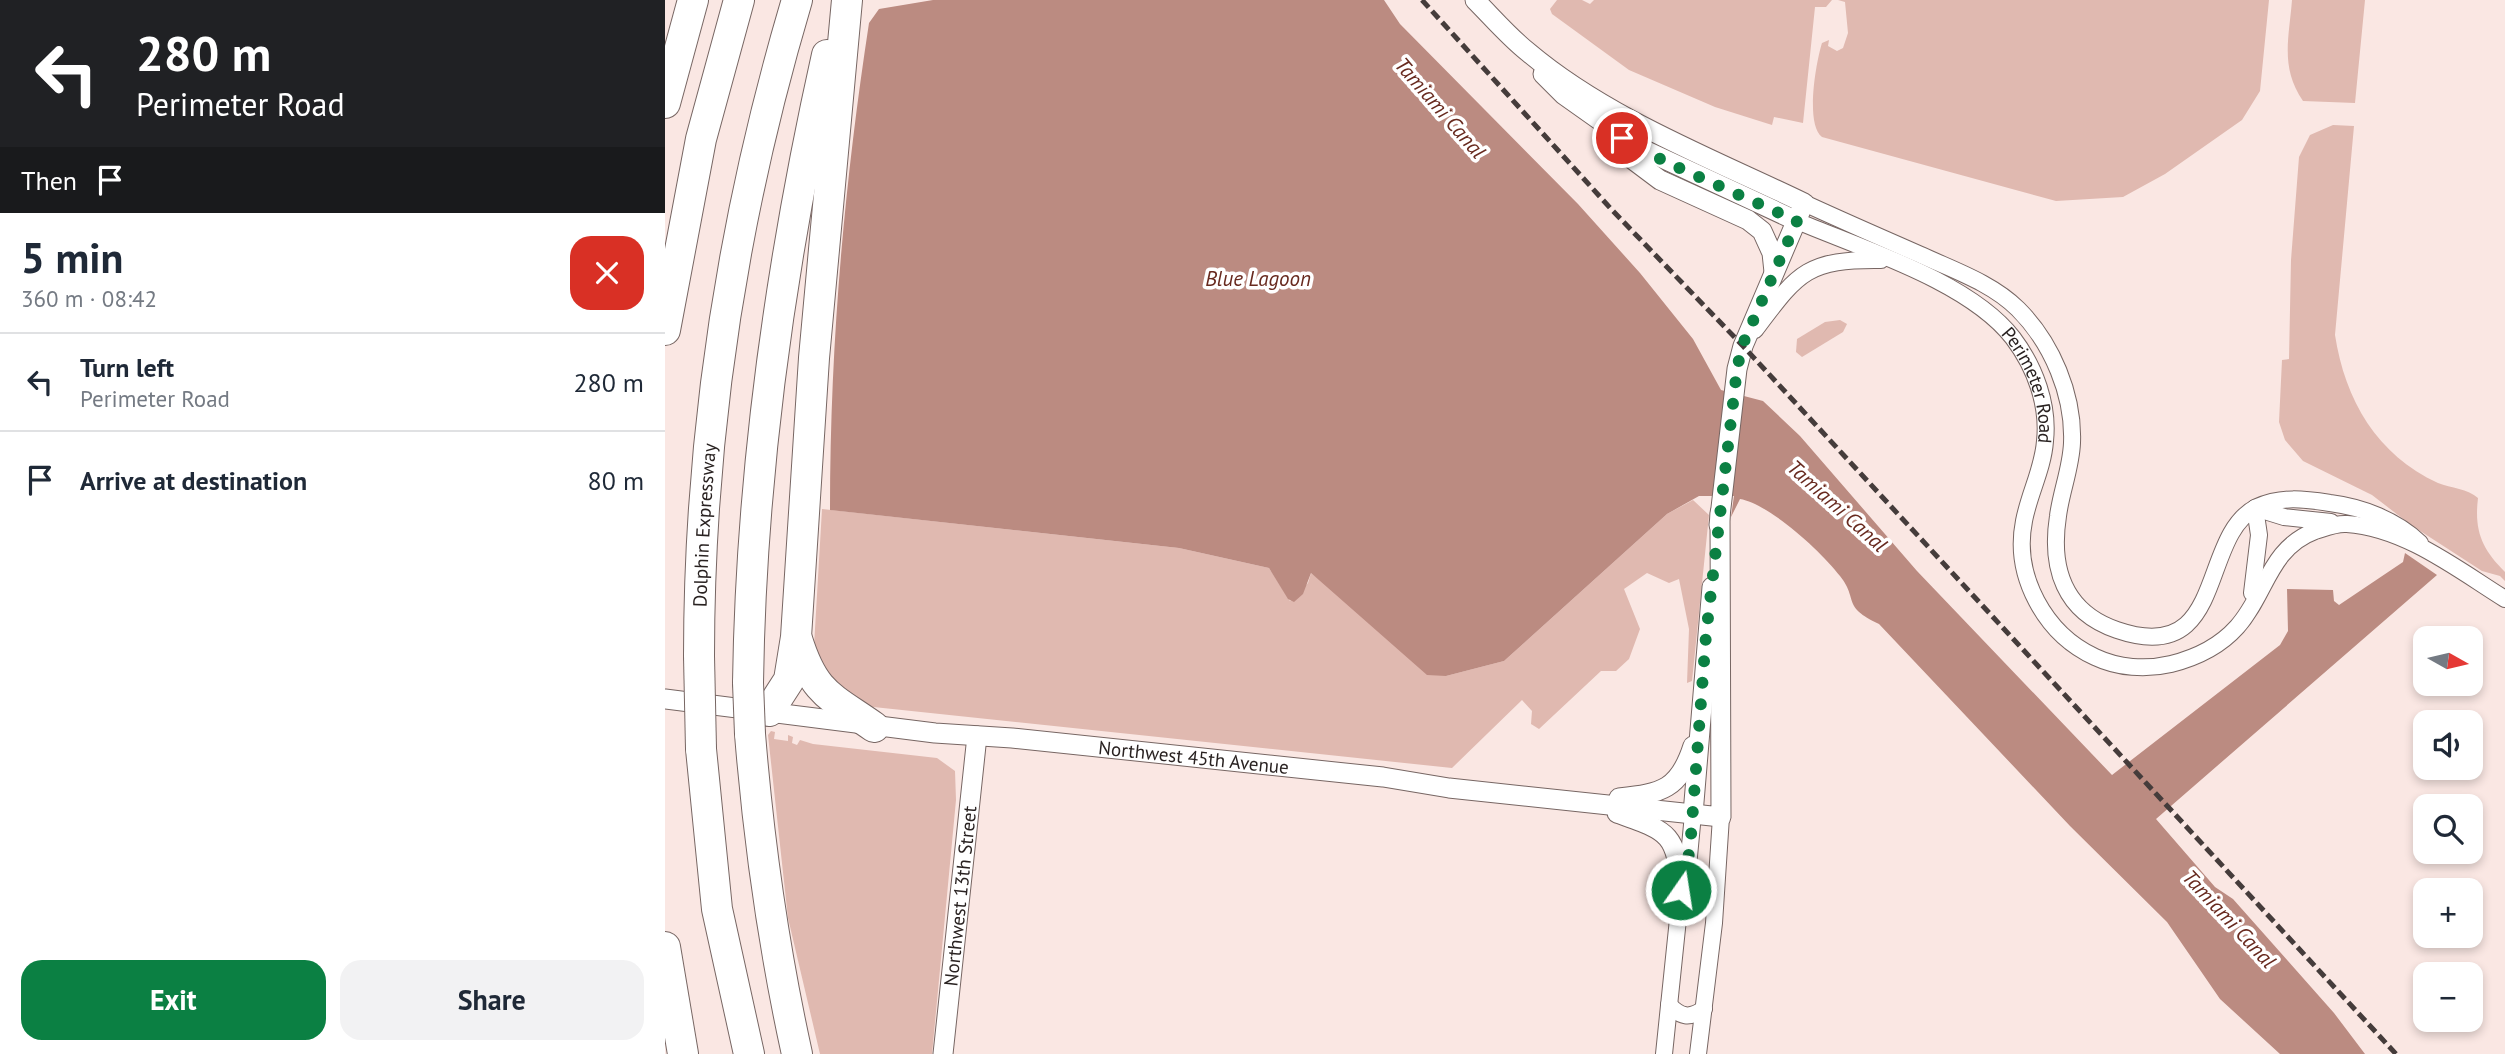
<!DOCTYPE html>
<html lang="en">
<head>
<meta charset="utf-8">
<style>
	body { margin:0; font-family:"PT Sans",sans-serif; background:#f2f2f3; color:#1f2937; height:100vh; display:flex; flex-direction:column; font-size:26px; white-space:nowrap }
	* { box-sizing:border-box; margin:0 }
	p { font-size:23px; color:#747a83 }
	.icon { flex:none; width:38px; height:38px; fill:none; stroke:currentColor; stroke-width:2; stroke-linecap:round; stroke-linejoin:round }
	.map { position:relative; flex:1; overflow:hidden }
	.drawer { display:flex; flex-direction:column; background:#fff; width:665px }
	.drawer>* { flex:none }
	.banner { background:#202124; color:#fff; overflow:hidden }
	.needle { width:46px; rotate:98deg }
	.buttons { position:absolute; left:1748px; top:626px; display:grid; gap:14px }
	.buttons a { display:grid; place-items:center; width:70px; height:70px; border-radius:14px; background:#fff; box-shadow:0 4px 10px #0003; font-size:35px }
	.pin { position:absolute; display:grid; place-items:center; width:60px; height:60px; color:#fff; margin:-30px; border:4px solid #fff; border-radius:50%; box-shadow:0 2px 7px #0007 }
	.me { position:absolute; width:77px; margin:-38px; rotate:13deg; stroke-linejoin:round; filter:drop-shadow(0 0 5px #0008) }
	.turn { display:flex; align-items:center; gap:24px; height:147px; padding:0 21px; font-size:32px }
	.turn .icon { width:91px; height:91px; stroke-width:2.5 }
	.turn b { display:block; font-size:49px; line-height:60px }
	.then { display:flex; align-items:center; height:66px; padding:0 21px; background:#0003; gap:14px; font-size:26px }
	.round { display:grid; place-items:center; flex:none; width:74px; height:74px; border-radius:21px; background:#f2f2f3 }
	.summary { display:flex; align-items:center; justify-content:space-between; height:119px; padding:0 21px }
	h1 { font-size:42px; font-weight:700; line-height:52px }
	.primary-button { display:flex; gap:14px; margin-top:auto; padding:14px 21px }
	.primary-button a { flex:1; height:80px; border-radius:21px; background:#0b8043; color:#fff; font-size:28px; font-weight:700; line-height:80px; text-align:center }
	.primary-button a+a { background:#f2f2f3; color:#1f2937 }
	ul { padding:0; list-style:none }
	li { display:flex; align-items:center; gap:21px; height:98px; padding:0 21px; border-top:2px solid #e0e1e3 }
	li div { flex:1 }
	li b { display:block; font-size:26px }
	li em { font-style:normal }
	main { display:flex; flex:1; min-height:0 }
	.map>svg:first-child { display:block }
	.green { fill:#e0b9b0 }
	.water { fill:#bb8b81 }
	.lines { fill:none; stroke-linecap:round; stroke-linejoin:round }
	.minor-casing { stroke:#776663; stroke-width:18 }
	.tertiary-casing { stroke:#776663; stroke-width:21 }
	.motorway-casing { stroke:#776663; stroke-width:32 }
	.minor { stroke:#fff; stroke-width:16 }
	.tertiary { stroke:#fff; stroke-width:19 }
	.motorway { stroke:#fff; stroke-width:30 }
	.rail { stroke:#453c3b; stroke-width:5; stroke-dasharray:10 5; stroke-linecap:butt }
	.motorway-bridge-casing { stroke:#776663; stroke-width:32; stroke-linecap:butt }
	.motorway-bridge { stroke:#fff; stroke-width:30 }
	.route { stroke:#0b8043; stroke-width:12; stroke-dasharray:0 21.6 }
	.labels { text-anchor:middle; stroke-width:7; stroke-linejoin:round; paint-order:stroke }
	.street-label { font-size:19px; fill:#292221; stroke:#fff }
	.water-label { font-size:21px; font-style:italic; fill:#682a1f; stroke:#fff }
</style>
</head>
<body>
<main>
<section class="drawer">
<div class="banner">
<div class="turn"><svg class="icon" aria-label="left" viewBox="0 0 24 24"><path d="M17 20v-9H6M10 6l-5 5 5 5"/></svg><div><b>280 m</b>Perimeter Road</div></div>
<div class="then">Then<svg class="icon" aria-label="arrive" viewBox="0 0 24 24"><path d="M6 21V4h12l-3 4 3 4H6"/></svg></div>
</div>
<div class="summary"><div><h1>5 min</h1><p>360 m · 08:42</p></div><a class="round" style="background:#d93025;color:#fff"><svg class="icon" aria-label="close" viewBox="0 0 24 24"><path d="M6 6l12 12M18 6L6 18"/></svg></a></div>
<ul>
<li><svg class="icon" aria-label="left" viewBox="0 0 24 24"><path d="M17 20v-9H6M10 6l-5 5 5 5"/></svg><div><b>Turn left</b><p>Perimeter Road</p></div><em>280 m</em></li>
<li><svg class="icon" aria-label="arrive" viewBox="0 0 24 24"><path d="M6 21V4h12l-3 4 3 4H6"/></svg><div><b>Arrive at destination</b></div><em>80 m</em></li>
</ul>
<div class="primary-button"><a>Exit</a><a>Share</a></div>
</section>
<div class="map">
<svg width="1840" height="1054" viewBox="0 0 1840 1054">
	<rect width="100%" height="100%" fill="#fae7e3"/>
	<g class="green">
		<path d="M892 0H917L925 4 929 0H1167L1161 7H1150L1138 123 1109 117 1107 125 1050 107 964 70 887 14 885 9Z"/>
		<path d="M1173 0H1604L1595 91 1577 120 1500 174 1458 197 1391 201 1157 137C1140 124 1151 62 1157 43L1164 40 1163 46 1172 51 1178 48 1183 33 1180 2Z"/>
		<path d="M1627 0H1700L1690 103 1638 101C1615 67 1624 39 1627 0Z"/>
		<path d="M1668 125 1689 126 1670 335C1680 400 1712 455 1773 483 1786 488 1803 489 1813 498 1809 531 1817 549 1840 572V581L1835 576 1817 571 1746 525 1707 495 1638 461 1620 440 1614 422 1617 360 1624 359 1626 260 1634 157 1645 135Z"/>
		<path d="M1175 320 1182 324 1178 332 1137 357 1131 352 1132 339 1160 322Z"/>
		<path d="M1028 500 1044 515 1027 681 1022 683 1024 629 1014 579 1004 583 982 573 959 589 975 629 964 659 951 671H936L874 729 866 724 867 711 857 700 787 768 199 706 165 683 149 646 157 509 514 548 604 568 625 601 643 583 646 573 781 676 839 661 1002 514Z"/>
		<path d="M106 731 110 732 109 739 123 741V735L128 737 127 743 132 745 135 740 148 744 272 758 290 771 291 800 267 1054H155L123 918 103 735Z"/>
	</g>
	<path class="water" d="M268 0H719L735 24 913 204 975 273 1028 339 1056 390 1098 401 1135 436 1252 571 1447 775 1615 645 1623 631 1622 589 1668 590 1669 601 1674 605 1738 562 1740 553 1772 575 1491 819 1550 887 1568 899 1669 1013 1700 1054H1615L1555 999 1502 922 1405 826 1214 624C1176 606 1194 600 1175 576 1155 550 1104 504 1075 499L1066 517 1069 496H1034L1002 514 839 661 781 676 762 675 646 573 638 594 629 602 623 599 604 568 514 548 165 510C165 346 179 186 204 23L214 9Z"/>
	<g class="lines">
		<g class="minor-casing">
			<g id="minor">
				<path d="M1139 203C1178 221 1217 238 1256 255 1288 270 1327 283 1353 309 1387 343 1409 395 1407 443 1406 468 1396 492 1393 516 1385 568 1399 612 1452 630 1563 668 1533 536 1592 507 1616 496 1639 499 1665 503 1697 507 1731 520 1755 543"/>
				<path id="s1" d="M1132 221C1198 249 1305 282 1348 338 1370 367 1384 405 1380 441 1378 469 1364 494 1359 521 1348 576 1380 634 1430 657 1453 668 1481 670 1506 664 1530 658 1555 646 1572 627 1601 595 1604 548 1650 531 1660 528 1671 523 1682 524 1740 528 1792 569 1840 599"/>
				<path d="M1090 330C1133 273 1141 259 1216 260"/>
				<path d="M1590 508 1619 517 1666 522"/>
				<path d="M1587 593 1594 535 1590 508"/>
				<path d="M1004 1005C1016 1017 1024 1019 1039 1009"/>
				<path d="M999 1054 1016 890 1023 867 1028 814"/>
				<path d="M1033 1054 1049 923 1056 817"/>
			</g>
		</g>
		<g class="tertiary-casing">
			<g id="tertiary">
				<path d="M810 0C827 17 844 37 863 52 941 118 1048 159 1139 203L1078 346 1072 369 1054 525"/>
				<path d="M878 74 899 95 971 146 1132 221"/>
				<path d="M943 141 995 180 1083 220 1097 231 1107 253 1109 272"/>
				<path id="s2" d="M0 699 270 733 347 738 718 777 784 788 1056 817 1055 513"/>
				<path d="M954 798C997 793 1014 790 1028 746"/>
				<path d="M952 813C1005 832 1011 833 1016 890"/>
				<path d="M1028 814 1047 587"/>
				<path id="s3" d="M278 1054 312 736"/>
			</g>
		</g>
		<g class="motorway-casing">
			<g id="motorway">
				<path d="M0 103 28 0"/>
				<path d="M0 330 36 139 74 0"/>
				<path d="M132 639C149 694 165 696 209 727"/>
				<path id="s4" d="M34 656C34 432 68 215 132 0"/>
				<path d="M83 683C86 472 116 261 162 55"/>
				<path d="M104 711 124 680 131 637 149 358 182 0"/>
				<path d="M85 734C94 845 108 945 132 1054"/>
				<path d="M36 749 52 909 84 1054"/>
				<path d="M0 947 18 1054"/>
			</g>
		</g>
		<use href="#minor" class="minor"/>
		<use href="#tertiary" class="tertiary"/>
		<use href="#motorway" class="motorway"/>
		<path class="rail" d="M757 0 947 210 1078 346 1731 1054"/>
		<g class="motorway-bridge-casing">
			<g id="motorway-bridge">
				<path d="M34 656 36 749"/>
				<path d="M83 683 85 734"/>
			</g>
		</g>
		<use href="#motorway-bridge" class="motorway-bridge"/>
	</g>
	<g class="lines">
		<path class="route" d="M957 138 1001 162 1132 221 1077 346 1072 369 1041 635 1025 849 1016 890"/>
	</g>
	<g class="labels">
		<g class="street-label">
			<text dy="7" stroke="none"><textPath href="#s1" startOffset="299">Perimeter Road</textPath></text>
			<text dy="7" stroke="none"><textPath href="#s4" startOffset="131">Dolphin Expressway</textPath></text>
			<text dy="7" stroke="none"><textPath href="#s2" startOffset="532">Northwest 45th Avenue</textPath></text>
			<text dy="7" stroke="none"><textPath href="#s3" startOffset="159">Northwest 13th Street</textPath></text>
		</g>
		<g class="water-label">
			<text transform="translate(775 108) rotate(49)" y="7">Tamiami Canal</text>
			<text x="593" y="286">Blue Lagoon</text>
			<text transform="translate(1172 506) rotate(42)" y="7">Tamiami Canal</text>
			<text transform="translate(1564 919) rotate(47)" y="7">Tamiami Canal</text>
		</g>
	</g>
</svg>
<div class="buttons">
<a><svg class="needle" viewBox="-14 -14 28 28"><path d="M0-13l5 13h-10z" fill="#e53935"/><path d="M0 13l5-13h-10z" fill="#747a83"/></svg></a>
<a><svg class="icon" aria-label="sound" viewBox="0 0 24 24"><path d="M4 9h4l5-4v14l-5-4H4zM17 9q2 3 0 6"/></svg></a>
<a><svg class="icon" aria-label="search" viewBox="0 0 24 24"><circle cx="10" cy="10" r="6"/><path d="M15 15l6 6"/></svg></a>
<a>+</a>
<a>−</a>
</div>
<div class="pin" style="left:957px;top:138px;background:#d93025"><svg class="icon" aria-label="arrive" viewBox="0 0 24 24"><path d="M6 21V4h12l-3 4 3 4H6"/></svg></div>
<svg class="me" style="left:1016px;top:890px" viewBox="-20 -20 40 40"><circle r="17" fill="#0b8043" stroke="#fff" stroke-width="3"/><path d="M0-11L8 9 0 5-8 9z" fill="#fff"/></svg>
</div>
</main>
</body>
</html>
